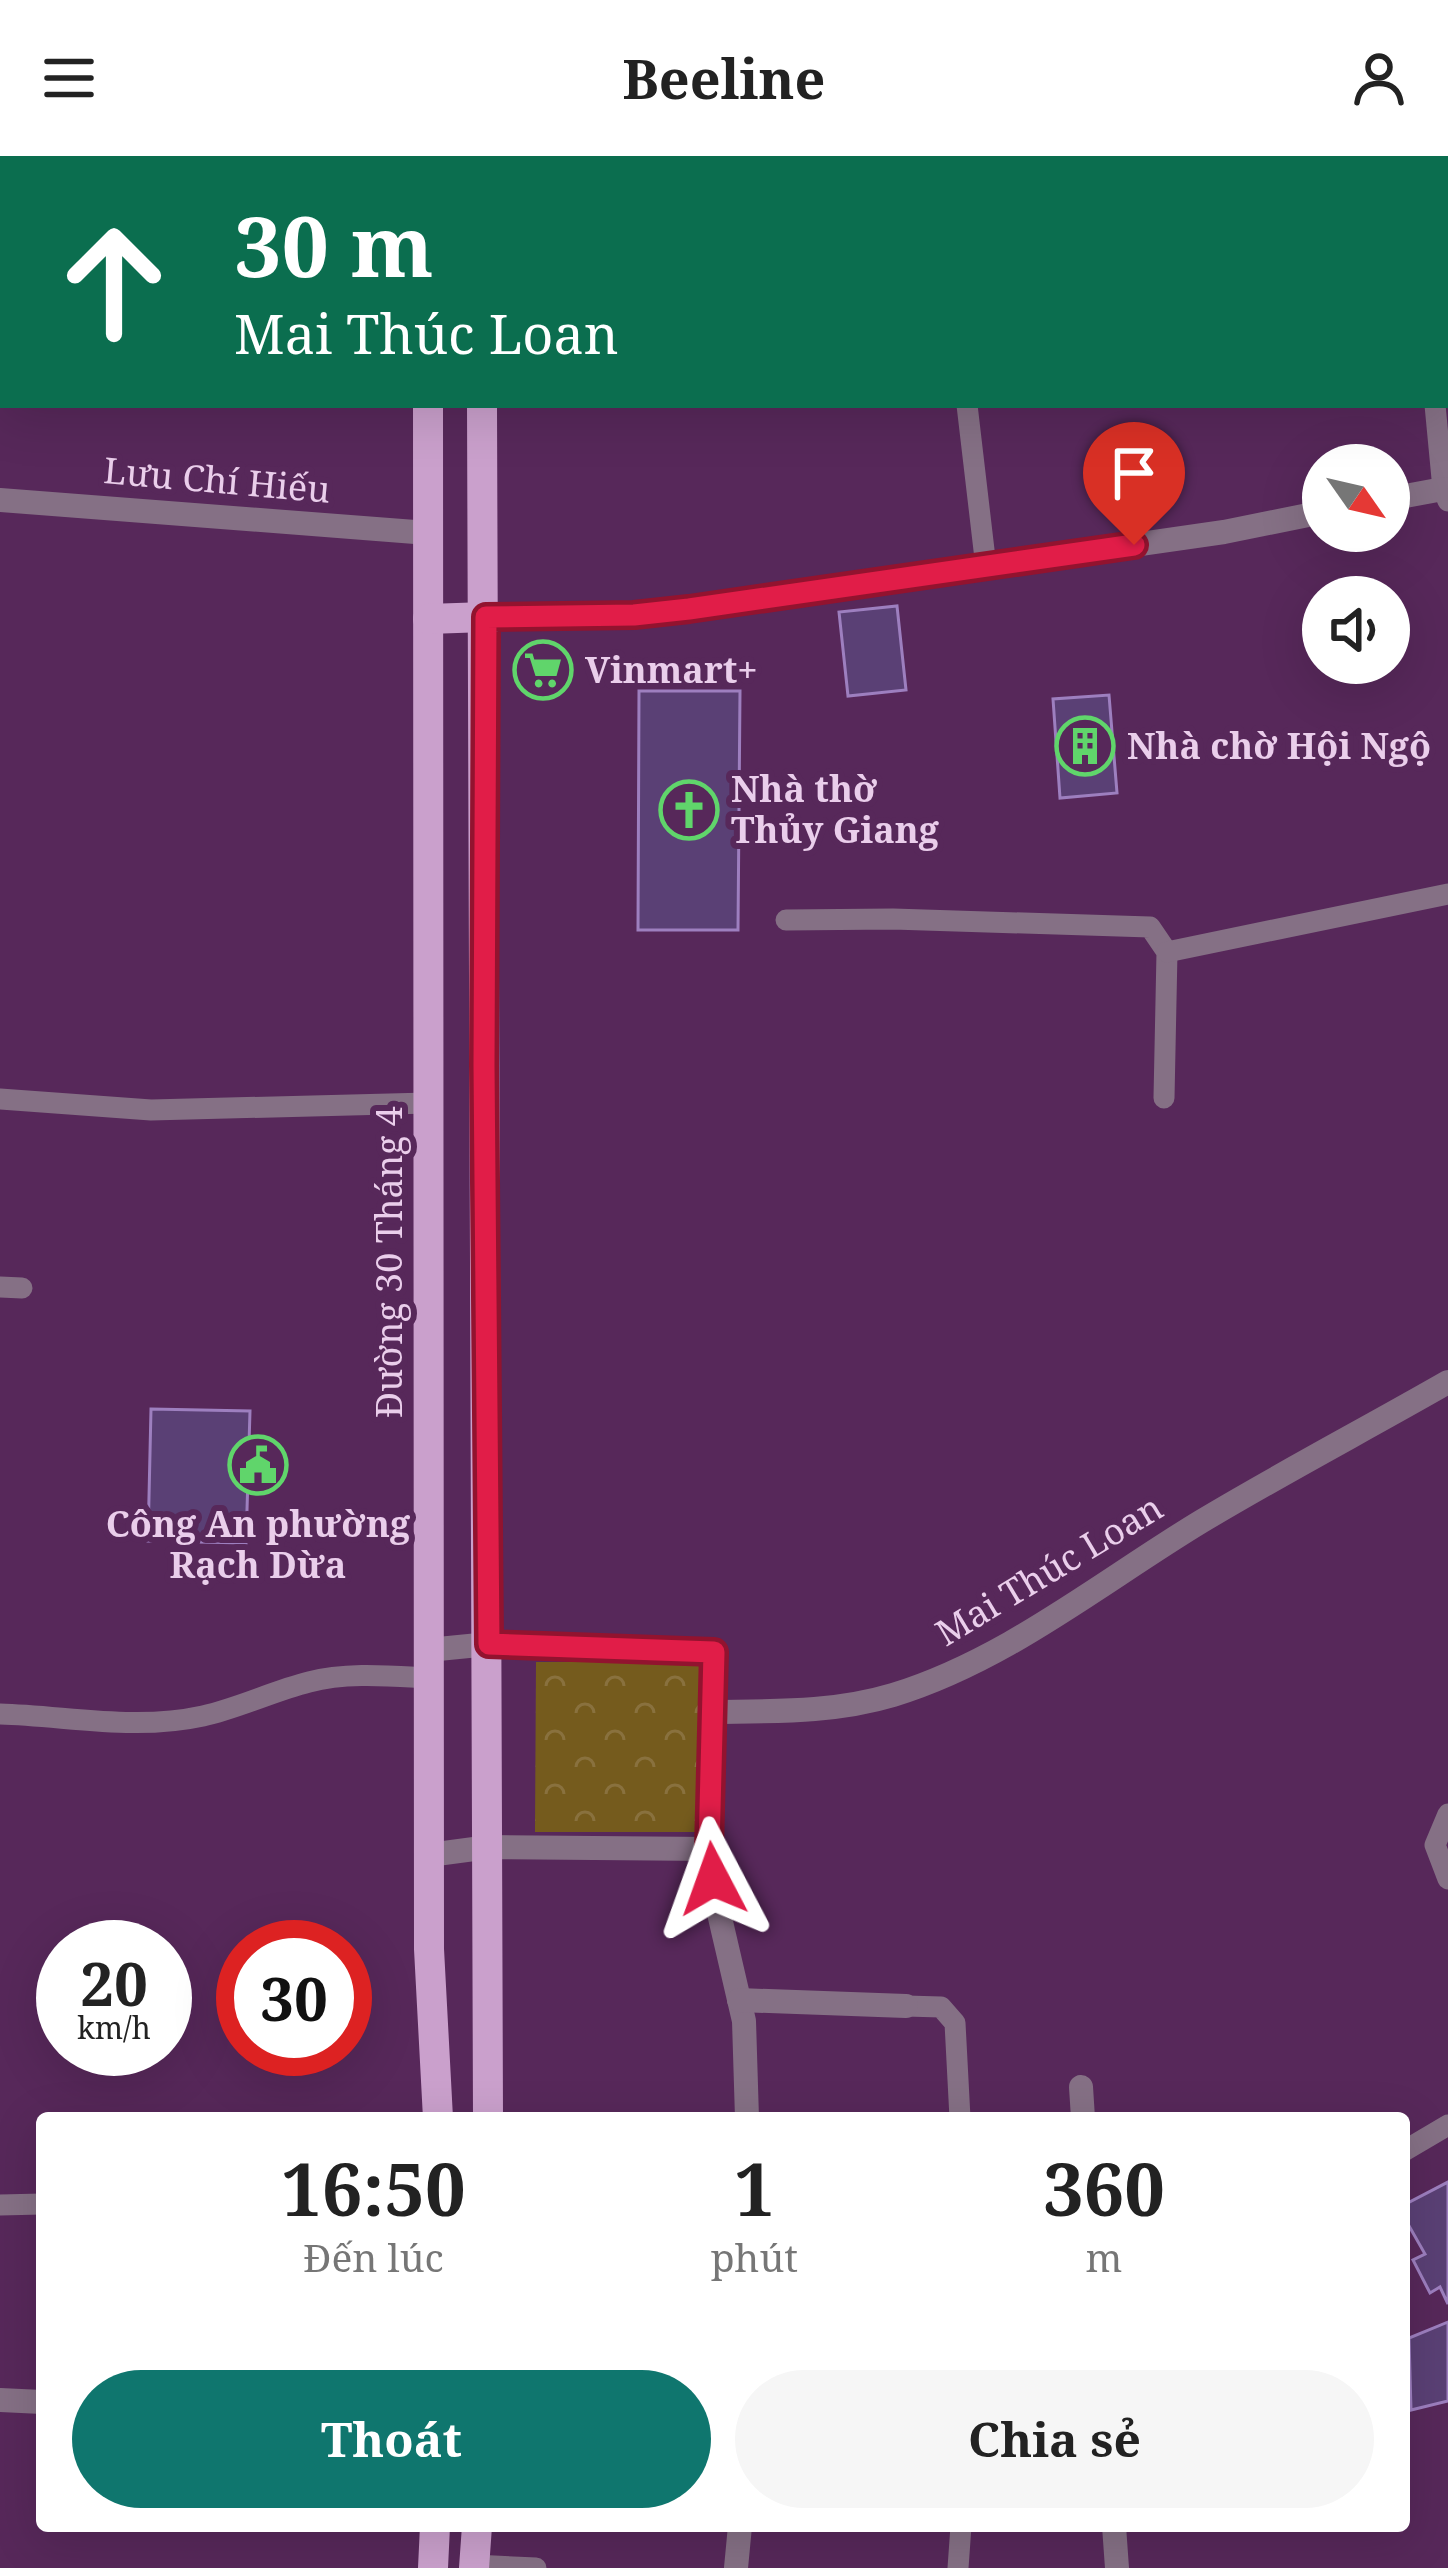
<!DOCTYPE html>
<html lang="vi">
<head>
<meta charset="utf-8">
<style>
	body { margin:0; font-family:"Noto Serif",serif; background:#f6f6f6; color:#222; height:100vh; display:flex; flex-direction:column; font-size:45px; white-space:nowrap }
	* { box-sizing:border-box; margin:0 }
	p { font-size:39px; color:#767676 }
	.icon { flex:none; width:66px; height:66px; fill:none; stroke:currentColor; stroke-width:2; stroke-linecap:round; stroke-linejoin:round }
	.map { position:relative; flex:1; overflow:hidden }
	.sheet { position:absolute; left:36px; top:1956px; width:1374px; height:420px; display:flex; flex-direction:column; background:#fff; border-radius:12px; box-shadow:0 12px 48px #0002 }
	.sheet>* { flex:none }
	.hud { position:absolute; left:0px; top:0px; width:1449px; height:252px; box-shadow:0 12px 48px #0002; background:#0b6e4f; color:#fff; overflow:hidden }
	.needle { width:78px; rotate:124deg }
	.fabs { position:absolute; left:1302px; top:288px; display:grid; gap:24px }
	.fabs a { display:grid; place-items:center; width:108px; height:108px; border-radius:50%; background:#fff; box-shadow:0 12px 48px #0002; font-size:60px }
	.speed { position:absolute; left:36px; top:1764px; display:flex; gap:24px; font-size:60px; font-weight:700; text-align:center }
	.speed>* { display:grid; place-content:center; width:156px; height:156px; border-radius:50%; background:#fff; box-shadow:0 12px 48px #0002; line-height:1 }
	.speed small { font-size:30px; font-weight:400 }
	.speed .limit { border:18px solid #d22; background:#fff; color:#111 }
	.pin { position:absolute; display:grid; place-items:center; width:102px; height:102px; color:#fff; margin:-123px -51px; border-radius:50% 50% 50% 0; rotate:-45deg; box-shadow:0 0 12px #0007 }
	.pin .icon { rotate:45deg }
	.me { position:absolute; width:132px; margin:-66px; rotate:356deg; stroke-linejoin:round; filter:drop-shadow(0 0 9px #0008) }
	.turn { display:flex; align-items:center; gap:42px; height:252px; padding:0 36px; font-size:54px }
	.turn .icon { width:156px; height:156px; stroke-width:2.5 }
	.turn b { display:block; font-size:84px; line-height:102px }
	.eta { display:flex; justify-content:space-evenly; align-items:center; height:204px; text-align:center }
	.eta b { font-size:72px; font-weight:700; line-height:84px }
	.cta { display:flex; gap:24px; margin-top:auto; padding:24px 36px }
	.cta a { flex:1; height:138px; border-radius:72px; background:#0f766e; color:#fff; font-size:48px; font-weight:700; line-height:138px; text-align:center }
	.cta a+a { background:#f6f6f6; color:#222 }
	header { display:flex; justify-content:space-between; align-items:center; height:156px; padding:0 36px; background:#fff; font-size:54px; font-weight:700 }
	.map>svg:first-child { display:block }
	.park { fill:url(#park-crowns) }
	.building { fill:#5a4075; stroke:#9d7fbf; stroke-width:3 }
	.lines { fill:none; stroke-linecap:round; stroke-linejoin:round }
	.lane { stroke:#857085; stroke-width:21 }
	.street { stroke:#857085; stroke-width:24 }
	.primary { stroke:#caa0cc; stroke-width:30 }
	.route-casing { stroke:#92132f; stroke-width:30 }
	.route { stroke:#e11d48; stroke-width:21 }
	.labels { text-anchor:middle; stroke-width:12; stroke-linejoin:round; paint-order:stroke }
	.street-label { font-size:36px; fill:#eaceeb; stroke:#57285a }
	.poi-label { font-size:36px; font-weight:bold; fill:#eaceeb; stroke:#57285a; text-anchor:start }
</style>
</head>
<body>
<header><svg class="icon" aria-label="menu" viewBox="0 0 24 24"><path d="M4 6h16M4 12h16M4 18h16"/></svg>Beeline<svg class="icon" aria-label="person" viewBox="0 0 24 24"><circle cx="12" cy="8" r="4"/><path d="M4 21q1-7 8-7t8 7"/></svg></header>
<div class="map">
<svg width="1448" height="2412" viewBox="0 0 1448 2412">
	<defs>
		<pattern id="park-crowns" width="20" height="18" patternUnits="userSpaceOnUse" patternTransform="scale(3)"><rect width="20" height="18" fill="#755b1d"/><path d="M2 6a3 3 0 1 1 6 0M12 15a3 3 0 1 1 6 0" fill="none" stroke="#89713e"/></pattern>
	</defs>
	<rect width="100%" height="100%" fill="#57285a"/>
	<path class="park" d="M536 1506H705L703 1676H535Z"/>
	<g class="building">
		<path d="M897 450 906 534 848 540 839 456Z"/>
		<path d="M639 535H740L738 774H638Z"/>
		<path d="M1109 539 1117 637 1060 642 1053 543Z"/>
		<path d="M151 1253 250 1255 246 1387 148 1385Z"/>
		<path d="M1448 2026V2148L1440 2131 1430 2137 1413 2104 1425 2098 1404 2061V2049Z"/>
		<path d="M1448 2166V2245L1411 2254 1409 2182Z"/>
	</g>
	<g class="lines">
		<g class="lane">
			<path d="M1409 0 1410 3"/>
			<path d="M968 3V0"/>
			<path d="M967 249 986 411"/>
			<path d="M1435 249 1443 333 1448 345"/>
			<path d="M786 764 893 763 1150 771 1167 796 1164 942"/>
			<path d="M1167 796 1448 738"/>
			<path d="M0 943 151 954 428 947"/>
			<path d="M0 1131 22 1132"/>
			<path d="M0 1558C68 1560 135 1575 203 1560 239 1552 273 1535 309 1526 346 1516 390 1520 428 1522"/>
			<path d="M1448 1658 1435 1689 1448 1723"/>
			<path d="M906 1850 941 1851 955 1867 960 1962"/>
			<path d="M1404 1995 1448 1969"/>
			<path d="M0 2049 42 2048"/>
			<path d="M474 2409 536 2412"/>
			<path d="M958 2412 961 2370"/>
		</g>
		<g class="street">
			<path d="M1389 343 1443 333"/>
			<path d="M0 344 428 377"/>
			<path d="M486 461 634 459 690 453 1224 376 1323 356"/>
			<path d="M428 1494 489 1488 714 1496 709 1693 718 1753 744 1865 747 1962"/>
			<path d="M712 1556C773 1555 833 1557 893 1539 1007 1504 1101 1426 1202 1365 1282 1317 1366 1273 1448 1226"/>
			<path d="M429 1699 489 1691 709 1693"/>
			<path d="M739 1844 906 1850"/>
			<path d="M1081 1931 1083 1962"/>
			<path d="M0 2244 42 2246"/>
			<path d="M1114 2370 1117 2412"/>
			<path d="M736 2412 740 2370"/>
		</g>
		<g class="primary">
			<path d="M427 0V3"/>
			<path d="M480 0V3"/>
			<path d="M428 249 429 1793 438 1962"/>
			<path d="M482 249 488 1962"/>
			<path d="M428 463 486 461"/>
			<path d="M433 2412 435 2370"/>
			<path d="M474 2412 477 2370"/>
		</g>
	</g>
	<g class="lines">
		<g class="route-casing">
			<path id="route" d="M713 1723 709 1693 714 1496 489 1488 484 909 486 461 634 459 689 453 1134 389"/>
		</g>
		<use href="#route" class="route"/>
	</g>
	<defs>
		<g id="supermarket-ring" transform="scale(3)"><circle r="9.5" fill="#57285a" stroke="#60d56b" stroke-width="1.5"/><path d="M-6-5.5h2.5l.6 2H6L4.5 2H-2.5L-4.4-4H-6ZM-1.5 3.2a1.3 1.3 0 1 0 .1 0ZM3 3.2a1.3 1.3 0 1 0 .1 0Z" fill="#60d56b"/></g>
		<g id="building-ring" transform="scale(3)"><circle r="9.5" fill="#57285a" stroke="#60d56b" stroke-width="1.5"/><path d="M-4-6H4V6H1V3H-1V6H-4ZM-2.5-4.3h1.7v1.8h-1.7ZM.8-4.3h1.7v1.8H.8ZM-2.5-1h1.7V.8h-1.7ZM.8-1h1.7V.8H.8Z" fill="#60d56b"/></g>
		<g id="church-ring" transform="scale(3)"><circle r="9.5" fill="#57285a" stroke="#60d56b" stroke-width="1.5"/><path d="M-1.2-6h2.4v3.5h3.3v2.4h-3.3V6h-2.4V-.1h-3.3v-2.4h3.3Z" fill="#60d56b"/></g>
		<g id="civic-ring" transform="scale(3)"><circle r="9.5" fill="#57285a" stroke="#60d56b" stroke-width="1.5"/><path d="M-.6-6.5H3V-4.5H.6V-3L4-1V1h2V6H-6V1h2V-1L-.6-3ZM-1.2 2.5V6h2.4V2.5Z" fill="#60d56b"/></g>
	</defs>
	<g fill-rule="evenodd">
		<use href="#supermarket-ring" x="543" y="514"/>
		<use href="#building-ring" x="1085" y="590"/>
		<use href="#church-ring" x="689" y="654"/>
		<use href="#civic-ring" x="258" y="1309"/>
	</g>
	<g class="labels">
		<g class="street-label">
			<text transform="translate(217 324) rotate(5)" y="13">Lưu Chí Hiếu</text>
			<text transform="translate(389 1106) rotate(-90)" y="13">Đường 30 Tháng 4</text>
			<text transform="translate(1049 1414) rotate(-31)" y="13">Mai Thúc Loan</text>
		</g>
		<g class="poi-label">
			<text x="585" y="527">Vinmart+</text>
			<text x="1127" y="603">Nhà chờ Hội Ngộ</text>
			<text x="731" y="646">Nhà thờ<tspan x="731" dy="41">Thủy Giang</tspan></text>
			<text x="258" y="1381" text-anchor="middle">Công An phường<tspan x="258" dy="41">Rạch Dừa</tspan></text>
		</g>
	</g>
</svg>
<div class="fabs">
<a><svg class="needle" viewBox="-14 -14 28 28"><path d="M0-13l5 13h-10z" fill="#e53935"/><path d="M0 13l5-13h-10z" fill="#767676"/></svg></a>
<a><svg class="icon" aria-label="sound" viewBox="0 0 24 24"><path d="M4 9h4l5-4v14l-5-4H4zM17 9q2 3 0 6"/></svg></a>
</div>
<div class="speed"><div>20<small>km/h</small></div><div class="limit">30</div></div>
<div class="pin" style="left:1134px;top:389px;background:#d93025"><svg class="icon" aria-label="arrive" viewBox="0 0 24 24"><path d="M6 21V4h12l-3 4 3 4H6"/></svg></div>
<svg class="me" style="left:713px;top:1723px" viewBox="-20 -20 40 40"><path d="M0-17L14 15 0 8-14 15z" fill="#e11d48" stroke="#fff" stroke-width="4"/></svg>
<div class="hud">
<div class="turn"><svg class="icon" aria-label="ahead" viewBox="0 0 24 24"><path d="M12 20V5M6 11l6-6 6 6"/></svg><div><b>30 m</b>Mai Thúc Loan</div></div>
</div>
<section class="sheet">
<div class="eta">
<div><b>16:50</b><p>Đến lúc</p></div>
<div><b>1</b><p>phút</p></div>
<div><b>360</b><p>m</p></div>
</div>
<div class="cta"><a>Thoát</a><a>Chia sẻ</a></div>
</section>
</div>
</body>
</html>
